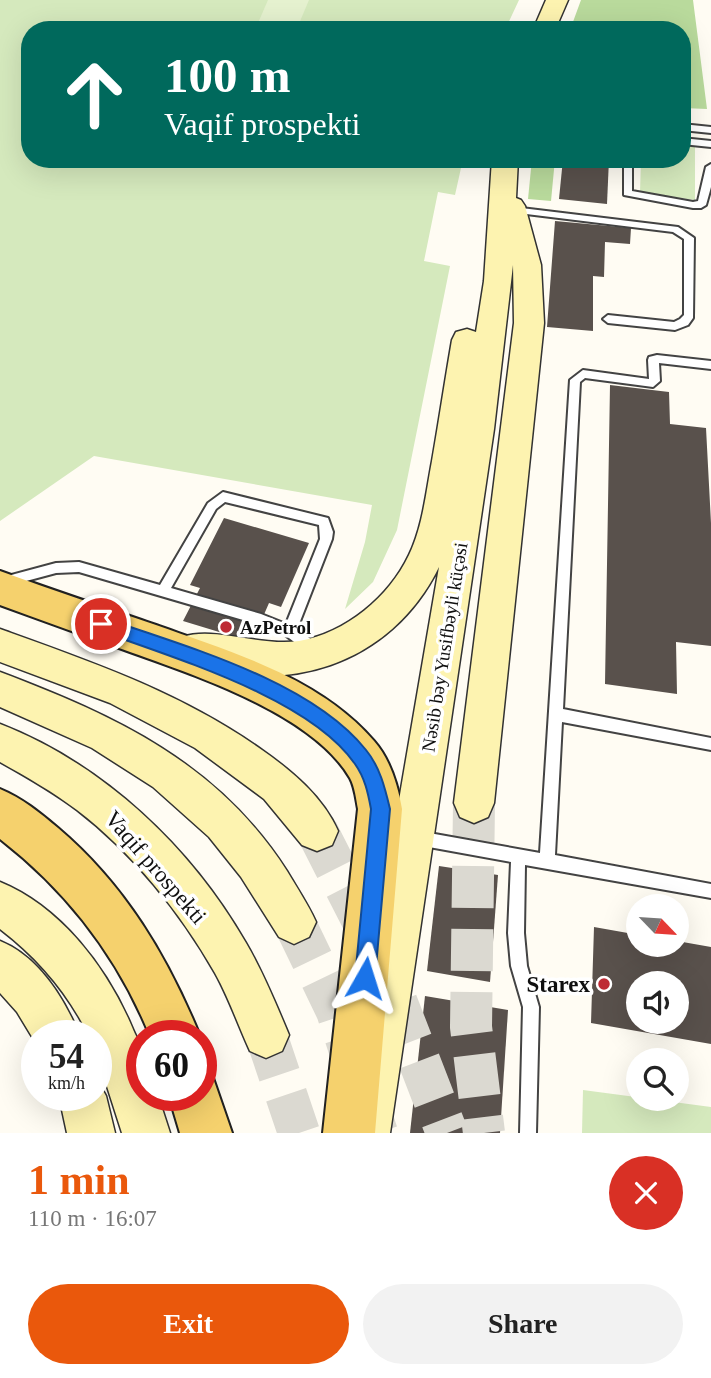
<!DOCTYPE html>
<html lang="en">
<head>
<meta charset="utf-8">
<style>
	body { margin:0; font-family:"Times New Roman",serif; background:#f2f2f2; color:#222; height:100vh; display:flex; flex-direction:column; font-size:26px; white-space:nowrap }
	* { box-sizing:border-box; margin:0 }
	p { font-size:23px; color:#767676 }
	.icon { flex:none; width:38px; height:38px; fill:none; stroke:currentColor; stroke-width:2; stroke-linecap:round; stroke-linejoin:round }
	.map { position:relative; height:1133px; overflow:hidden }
	.drawer { display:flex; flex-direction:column; background:#fff; flex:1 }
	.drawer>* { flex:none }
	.guide { position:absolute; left:21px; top:21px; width:670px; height:147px; border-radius:28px; box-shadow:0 7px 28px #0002; background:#00695c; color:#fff; overflow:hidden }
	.needle { width:46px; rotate:115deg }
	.buttons { position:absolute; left:626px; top:894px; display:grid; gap:14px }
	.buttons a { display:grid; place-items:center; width:63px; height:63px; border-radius:50%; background:#fff; box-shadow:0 7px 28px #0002; font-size:35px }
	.speed { position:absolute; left:21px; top:1020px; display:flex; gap:14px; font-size:35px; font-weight:700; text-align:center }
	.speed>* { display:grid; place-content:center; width:91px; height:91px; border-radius:50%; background:#fff; box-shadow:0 7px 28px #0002; line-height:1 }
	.speed small { font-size:18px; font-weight:400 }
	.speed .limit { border:10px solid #d22; background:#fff; color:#111 }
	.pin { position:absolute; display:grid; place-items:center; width:60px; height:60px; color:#fff; margin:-30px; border:4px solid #fff; border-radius:50%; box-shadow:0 2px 7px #0007 }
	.me { position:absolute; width:77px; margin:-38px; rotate:6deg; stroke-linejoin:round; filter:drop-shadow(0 0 5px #0008) }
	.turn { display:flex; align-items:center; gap:24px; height:147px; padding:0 28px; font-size:32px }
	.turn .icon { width:91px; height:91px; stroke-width:2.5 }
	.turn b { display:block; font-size:49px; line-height:60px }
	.round { display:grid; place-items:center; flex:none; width:74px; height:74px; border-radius:37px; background:#f2f2f2 }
	.head { display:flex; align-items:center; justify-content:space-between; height:119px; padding:0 28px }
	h1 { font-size:42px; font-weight:600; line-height:52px; color:#ea580c }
	.button { display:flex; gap:14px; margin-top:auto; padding:14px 28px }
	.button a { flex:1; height:80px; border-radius:42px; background:#ea580c; color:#fff; font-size:28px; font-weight:600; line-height:80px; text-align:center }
	.button a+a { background:#f2f2f2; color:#222 }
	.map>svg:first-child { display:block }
	.green { fill:#d5e9bd }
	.forest { fill:#b9da9c }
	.pitch { fill:#e5f1cf }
	.building { fill:#59514c; fill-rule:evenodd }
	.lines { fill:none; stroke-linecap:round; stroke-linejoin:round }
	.secondary-tunnel { stroke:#dbd9d1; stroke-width:42; stroke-dasharray:42 21; stroke-linecap:butt }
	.lane-casing { stroke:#434343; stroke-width:4 }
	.secondary-casing { stroke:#323232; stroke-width:3 }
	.primary-casing { stroke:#212121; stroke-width:4 }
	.lane { fill:#fff; fill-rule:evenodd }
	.secondary { fill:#fdf3b0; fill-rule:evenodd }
	.primary { fill:#f5d16d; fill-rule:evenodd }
	.route { fill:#1a73e8; stroke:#114b97; stroke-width:2 }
	.poi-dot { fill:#be2a34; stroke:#fff; stroke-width:2.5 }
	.labels { text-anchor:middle; stroke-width:7; stroke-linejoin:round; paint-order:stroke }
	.poi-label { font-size:19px; font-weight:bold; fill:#101010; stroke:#fff; text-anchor:start }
	.street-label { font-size:19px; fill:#101010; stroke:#fff }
	.near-street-label { font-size:23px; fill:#101010; stroke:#fff }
	.near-poi-label { font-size:23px; font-weight:bold; fill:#101010; stroke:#fff; text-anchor:end }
</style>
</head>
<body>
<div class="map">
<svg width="711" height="1133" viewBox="0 0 711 1133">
	<rect width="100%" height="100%" fill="#fffcf3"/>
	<g class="green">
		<path d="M0 0H519L505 30H30V159H463L455 195 438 192 424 261 450 266 397 530 373 582 345 609 365 542 372 505 94 456 0 521Z"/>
		<path d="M683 143 695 144V200L640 193 641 159H682Z"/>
		<path d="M583 1090 711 1107V1133H582Z"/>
	</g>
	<g class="forest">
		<path d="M581 0H693L707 109 683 108 682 30H570Z"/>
		<path d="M532 159H555L551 201 528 199Z"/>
	</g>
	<path class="pitch" d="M268 0H309L298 26 258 23Z"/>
	<g class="building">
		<path d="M563 159H609L607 204 559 199Z"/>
		<path d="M555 221 631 228 630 244 605 242 604 277 593 276V331L547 327Z"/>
		<path d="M610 385 669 392 670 424 706 428 711 523V646L676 642 677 694 605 684Z"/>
		<path d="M224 518 309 543 281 607 269 603 252 642 183 621 200 588 190 585Z"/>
		<path d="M439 866 498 875 490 982 427 971Z"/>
		<path d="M594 927 639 935V945H677V941L711 947V1044L591 1023ZM639 984H677V1022H639Z"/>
		<path d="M425 996 508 1010 500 1133H410Z"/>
	</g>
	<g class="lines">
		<g class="secondary-tunnel">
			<path d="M474 803 471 1027 484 1133"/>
			<path d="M317 831 373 941 447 1133"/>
			<path d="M294 922 337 1011 377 1133"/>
			<path d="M266 1035 299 1133"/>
		</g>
		<g class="lane-casing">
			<g id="lane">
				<path d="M682 124 711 127V133L682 130Z"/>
				<path d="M682 138 711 141V147L682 144Z"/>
				<path d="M624 159H632V191L693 202 698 201 706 167 711 164V187L706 205 701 208H693L624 195Z"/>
				<path d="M513 207 678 227 694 238 693 318 688 325 675 330 608 323 603 319 608 315 674 322 680 319 684 315V239L673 232 510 212 508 210Z"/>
				<path d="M657 355 711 361V369L659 363 660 381 653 387 585 378 580 382 563 709 711 738V750L562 722 555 855 711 884V898L525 865 524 933 527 966 539 1007 536 1133H520L523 1007 511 966 508 933 511 862 418 845 413 843 411 838 413 833 418 831 540 853 570 380 583 370 649 379 648 360 649 357Z"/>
				<path d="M223 492 328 518 333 532 332 539 297 629 320 646 321 650 320 654 315 656 310 654 285 635 260 625 79 572 56 573 0 588V578L56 563 79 562 160 585 208 503ZM225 502 319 525 320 539 286 624 261 614 171 588 216 509Z"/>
			</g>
		</g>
		<g class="secondary-casing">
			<g id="secondary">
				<path d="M546 0H568L555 30H533Z"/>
				<path d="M492 159H518L516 198 521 200 525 206 541 265 544 323 494 803 488 817 474 823 460 817 454 803 514 323 513 265 494 429 390 1133H342L439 567C390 666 284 698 183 661L178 649 183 637C213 626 262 647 299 641 346 633 389 597 409 555 423 526 426 492 432 461 439 421 445 380 452 340L456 332 467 329 476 332 484 281Z"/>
				<path d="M0 629C92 662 182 693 262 750 292 771 323 797 338 831L332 845 317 851 302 845 264 799 195 748 110 703 0 662Z"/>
				<path d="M0 672C116 716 218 763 287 871 297 888 308 904 316 922L309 937 294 944 279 937 241 877 209 837 153 787 92 748 0 707Z"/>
				<path d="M0 724C103 764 191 847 246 943 263 972 276 1004 289 1035L282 1051 266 1058 250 1051C238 1025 229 998 215 973 181 913 132 852 77 810 53 792 27 777 0 762Z"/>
				<path d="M0 882C61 907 107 968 132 1027 135 1035 141 1044 142 1052 144 1066 142 1081 142 1096H158L170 1133H122L96 1052V1036H89C68 993 38 958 0 929Z"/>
				<path d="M0 941C39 957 64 998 80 1036H37V1045L17 1012 0 993Z"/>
				<path d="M96 1078 106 1096 115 1133H67L59 1096H96Z"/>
			</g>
		</g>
		<g class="primary-casing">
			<g id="primary">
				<path d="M0 571C52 590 104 607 156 625 232 652 320 678 374 741 390 759 398 786 402 809L375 1133H323L358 809C356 799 355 787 350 778 311 711 185 672 116 647 77 633 38 619 0 605Z"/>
				<path d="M0 789C22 798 40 813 58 828 125 885 167 956 200 1036H150C118 957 67 891 0 839Z"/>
				<path d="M201 1073 213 1078 232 1133H180L169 1096H201Z"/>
			</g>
		</g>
		<use href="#lane" class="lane"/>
		<use href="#secondary" class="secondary"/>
		<use href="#primary" class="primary"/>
	</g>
	<path class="route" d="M101 617C184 646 310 680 366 750 380 767 385 788 390 809L375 978 372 985 365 988 358 985 355 978 371 809C368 793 365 778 355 764 309 697 170 657 95 629L93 624 95 619Z"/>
	<g class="poi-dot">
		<circle cx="226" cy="627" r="7"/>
		<circle cx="604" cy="984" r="7"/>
	</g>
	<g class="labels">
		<g class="poi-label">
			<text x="240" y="634">AzPetrol</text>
		</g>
		<g class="street-label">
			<text transform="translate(444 647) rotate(-81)" y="7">Nəsib bəy Yusifbəyli küçəsi</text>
		</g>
		<g class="near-street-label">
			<text transform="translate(156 867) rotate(49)" y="8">Vaqif prospekti</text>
		</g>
		<g class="near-poi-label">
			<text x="590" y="992">Starex</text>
		</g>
	</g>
</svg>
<div class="buttons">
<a><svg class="needle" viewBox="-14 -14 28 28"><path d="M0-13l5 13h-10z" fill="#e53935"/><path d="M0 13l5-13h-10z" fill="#767676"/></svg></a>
<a><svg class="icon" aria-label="sound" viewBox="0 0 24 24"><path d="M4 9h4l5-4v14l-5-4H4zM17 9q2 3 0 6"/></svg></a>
<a><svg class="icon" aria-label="search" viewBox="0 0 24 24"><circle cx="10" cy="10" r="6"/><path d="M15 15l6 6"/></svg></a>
</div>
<div class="speed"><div>54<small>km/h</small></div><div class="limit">60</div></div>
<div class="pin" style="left:101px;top:624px;background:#d93025"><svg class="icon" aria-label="arrive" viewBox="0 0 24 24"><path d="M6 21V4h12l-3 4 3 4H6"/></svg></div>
<svg class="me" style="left:365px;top:978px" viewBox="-20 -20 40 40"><path d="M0-17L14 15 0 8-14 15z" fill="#1a73e8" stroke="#fff" stroke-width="4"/></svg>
<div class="guide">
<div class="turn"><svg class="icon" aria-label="ahead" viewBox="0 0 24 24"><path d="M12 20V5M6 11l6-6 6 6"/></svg><div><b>100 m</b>Vaqif prospekti</div></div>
</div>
</div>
<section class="drawer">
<div class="head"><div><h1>1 min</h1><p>110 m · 16:07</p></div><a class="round" style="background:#d93025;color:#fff"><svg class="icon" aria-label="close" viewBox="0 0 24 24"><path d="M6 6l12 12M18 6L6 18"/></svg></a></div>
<div class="button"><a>Exit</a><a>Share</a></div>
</section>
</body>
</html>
